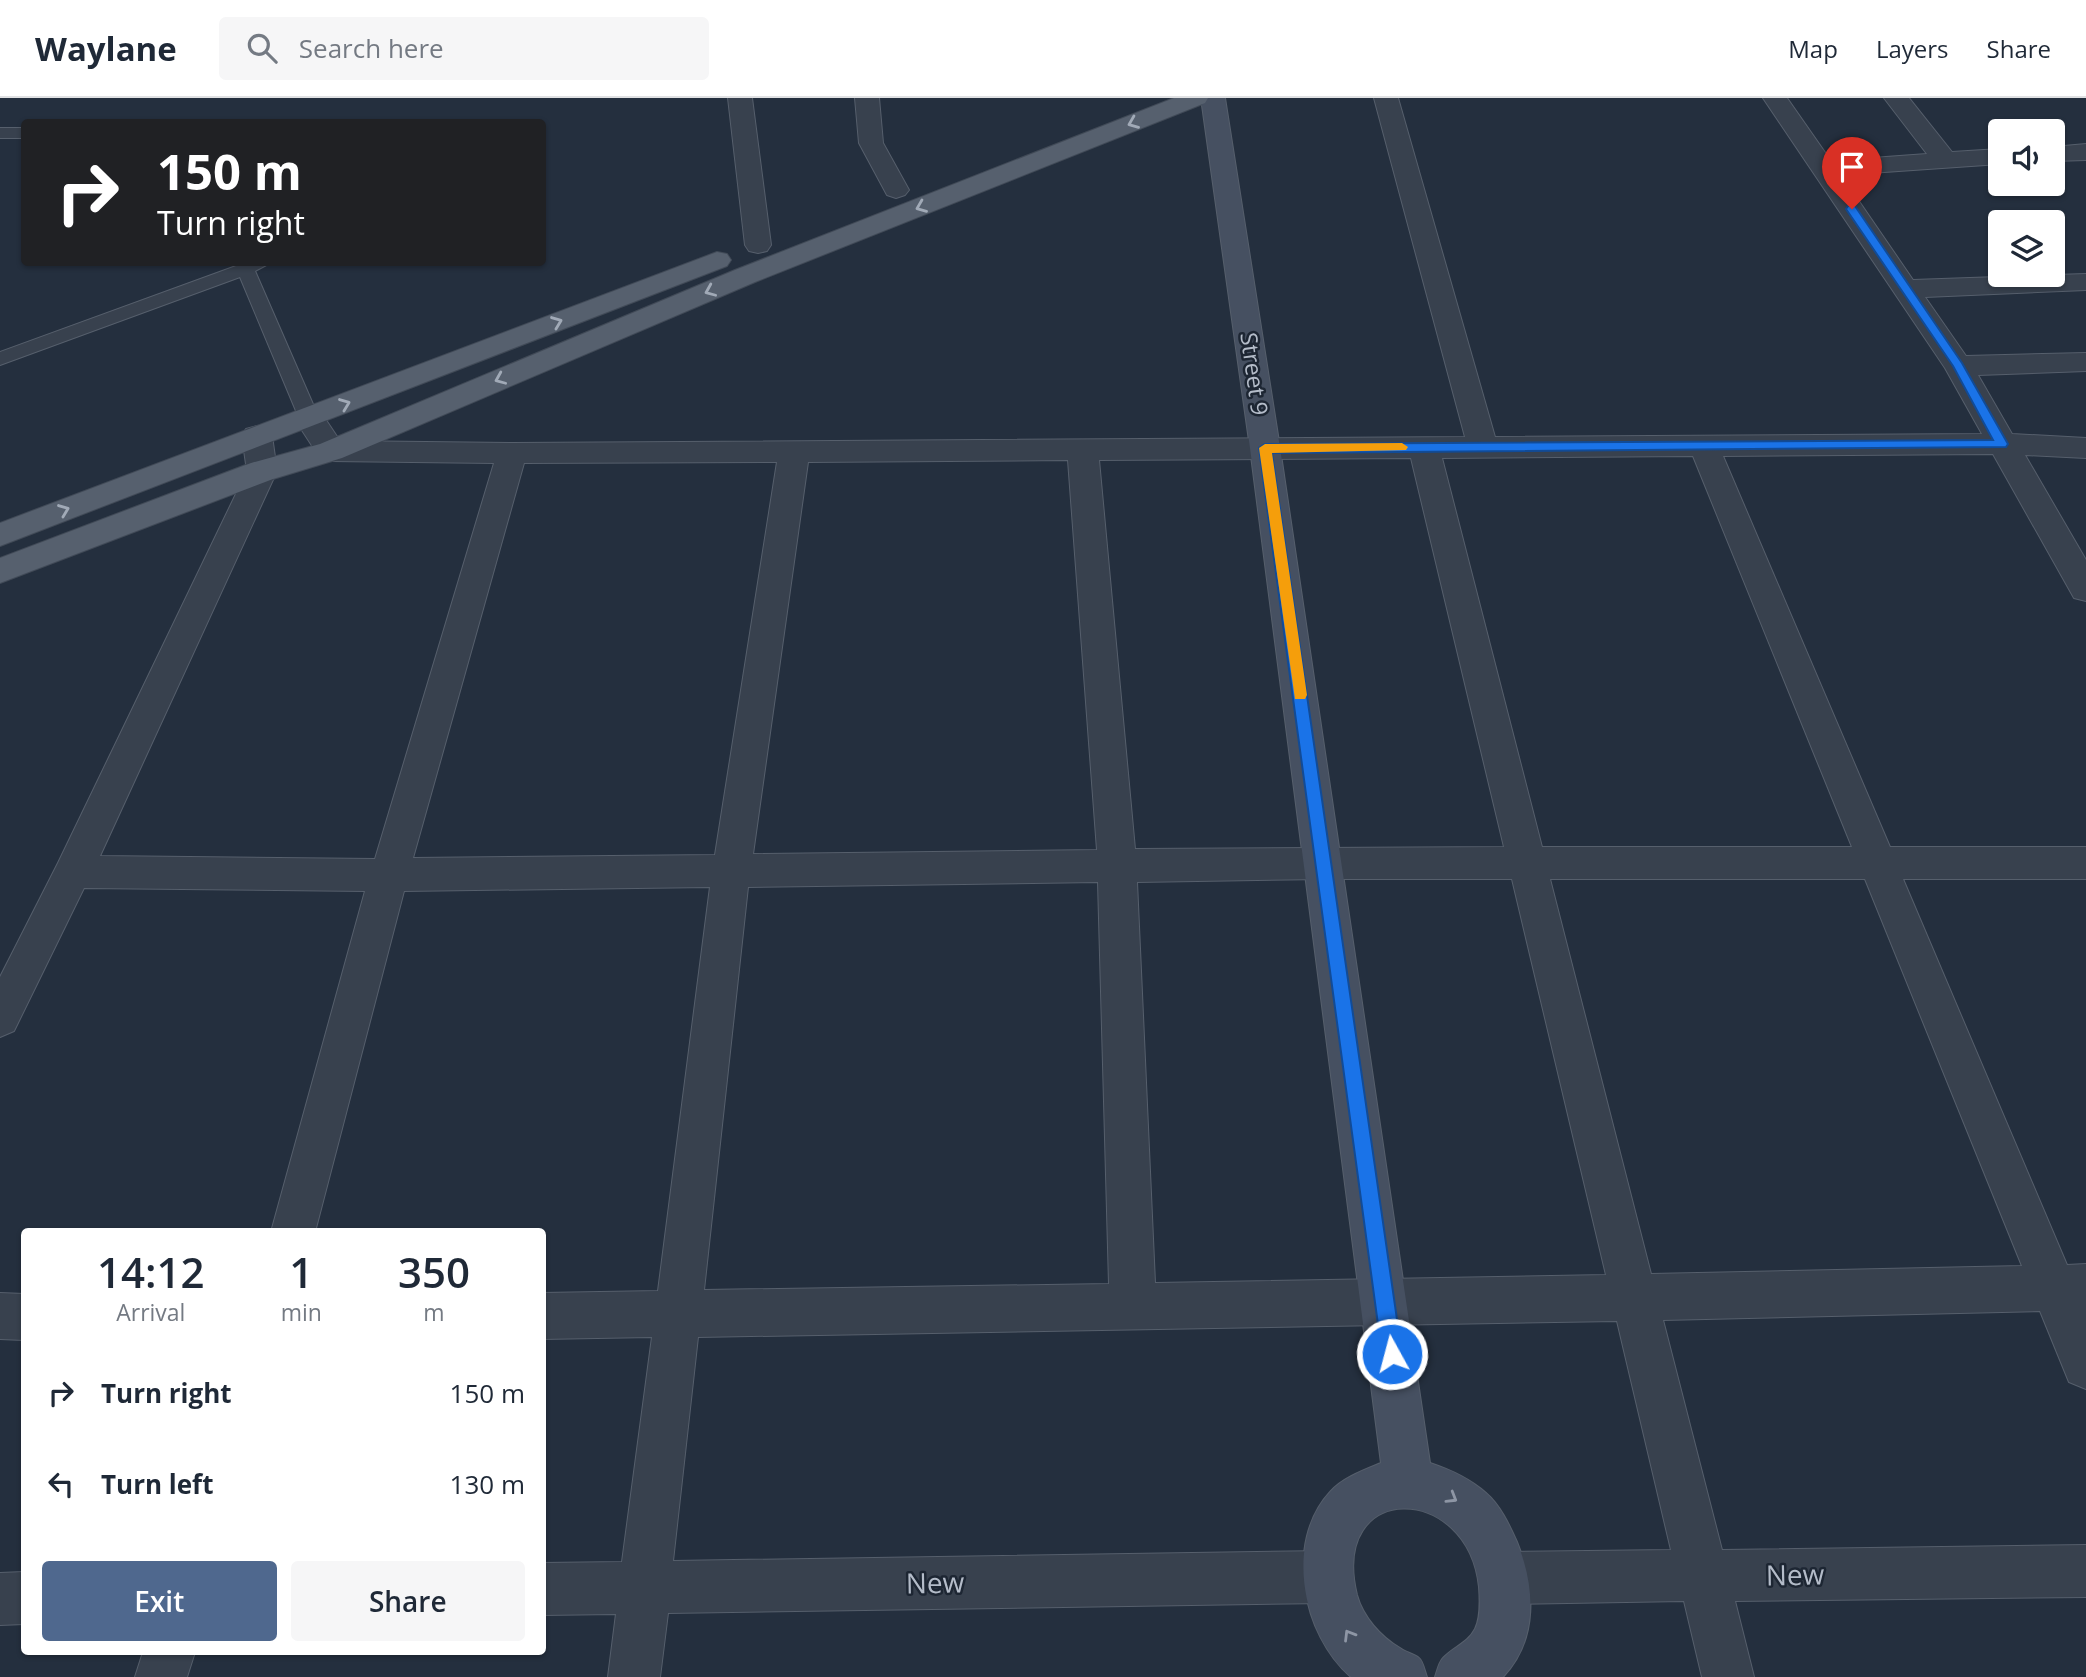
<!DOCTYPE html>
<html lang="en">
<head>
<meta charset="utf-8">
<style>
	body { margin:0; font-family:"Open Sans",sans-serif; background:#f6f6f7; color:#1f2937; height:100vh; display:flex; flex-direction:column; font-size:26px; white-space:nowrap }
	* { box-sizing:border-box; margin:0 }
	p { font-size:23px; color:#747a83 }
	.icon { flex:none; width:38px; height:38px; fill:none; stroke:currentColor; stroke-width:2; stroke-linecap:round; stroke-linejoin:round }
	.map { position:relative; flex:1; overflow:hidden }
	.details { position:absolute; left:21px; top:1130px; width:525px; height:427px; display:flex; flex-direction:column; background:#fff; border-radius:7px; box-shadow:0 2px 5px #0004 }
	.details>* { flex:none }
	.top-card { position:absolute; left:21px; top:21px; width:525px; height:147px; border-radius:7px; box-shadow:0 2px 5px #0004; background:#202124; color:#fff; overflow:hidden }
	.buttons { position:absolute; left:1988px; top:21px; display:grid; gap:14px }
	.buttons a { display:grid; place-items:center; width:77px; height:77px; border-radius:7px; background:#fff; box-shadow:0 2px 5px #0004; font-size:35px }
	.pin { position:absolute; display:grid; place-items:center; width:60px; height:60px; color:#fff; margin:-72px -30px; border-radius:50% 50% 50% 0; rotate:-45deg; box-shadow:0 0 7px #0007 }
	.pin .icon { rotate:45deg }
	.me { position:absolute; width:77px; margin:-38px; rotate:353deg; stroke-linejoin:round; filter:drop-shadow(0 0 5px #0008) }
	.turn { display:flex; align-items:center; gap:24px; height:147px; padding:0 21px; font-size:32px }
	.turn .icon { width:91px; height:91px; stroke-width:2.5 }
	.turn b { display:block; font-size:49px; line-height:60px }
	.eta { display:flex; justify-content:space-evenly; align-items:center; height:119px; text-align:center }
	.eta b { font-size:42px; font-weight:600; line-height:49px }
	.action { display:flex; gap:14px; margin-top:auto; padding:14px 21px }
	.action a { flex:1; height:80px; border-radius:7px; background:#4f688e; color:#fff; font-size:28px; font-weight:600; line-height:80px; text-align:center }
	.action a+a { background:#f6f6f7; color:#1f2937 }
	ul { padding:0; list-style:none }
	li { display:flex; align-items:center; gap:21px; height:91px; padding:0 21px }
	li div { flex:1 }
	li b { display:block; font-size:26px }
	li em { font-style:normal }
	header { display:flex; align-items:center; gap:42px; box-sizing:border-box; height:98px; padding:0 35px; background:#fff; border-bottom:2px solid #e0e1e3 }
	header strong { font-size:33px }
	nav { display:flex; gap:38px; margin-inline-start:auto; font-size:24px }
	.search { width:490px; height:63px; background:#f6f6f7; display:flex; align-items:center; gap:18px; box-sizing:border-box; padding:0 24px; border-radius:7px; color:#747a83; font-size:26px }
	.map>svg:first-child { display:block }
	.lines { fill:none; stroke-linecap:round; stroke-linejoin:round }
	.lane-casing { stroke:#565f6c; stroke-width:2 }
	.street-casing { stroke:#565f6c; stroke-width:2 }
	.secondary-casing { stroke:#565f6c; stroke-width:2 }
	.primary-casing { stroke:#414a57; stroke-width:2 }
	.lane { fill:#38414e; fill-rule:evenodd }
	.street { fill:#38414e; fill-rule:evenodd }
	.secondary { fill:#465061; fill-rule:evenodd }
	.primary { fill:#56606e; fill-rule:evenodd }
	.oneway { stroke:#a1aab7 }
	.oneway2 { stroke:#8e96a5 }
	.route { fill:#1a73e8; stroke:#114b97; stroke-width:2 }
	.slow { fill:#f59e0b }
	.labels { text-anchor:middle; stroke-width:5; stroke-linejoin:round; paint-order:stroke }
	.street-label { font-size:23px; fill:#b4bcc9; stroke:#1d2633 }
	.near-street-label { font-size:28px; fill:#b4bcc9; stroke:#1d2633 }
</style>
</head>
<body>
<header>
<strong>Waylane</strong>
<div class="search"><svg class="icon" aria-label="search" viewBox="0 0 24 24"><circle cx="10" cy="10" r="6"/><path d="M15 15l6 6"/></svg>Search here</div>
<nav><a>Map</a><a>Layers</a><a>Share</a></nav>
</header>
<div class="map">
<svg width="2086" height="1579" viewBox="0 0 2086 1579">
	<rect width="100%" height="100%" fill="#242f3e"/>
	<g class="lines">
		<g class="lane-casing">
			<g id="lane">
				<rect x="0" y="30" width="24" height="10"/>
				<path d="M247 164H272L255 173 319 320 316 324H302L299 320 240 179 0 267V254Z"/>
			</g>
		</g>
		<g class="street-casing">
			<g id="street">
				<path d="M728 0H752L771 147 767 153 758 155 749 153 745 147Z"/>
				<path d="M855 0H879L883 45 909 92 905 97 896 100 887 97 859 45Z"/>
				<path d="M1374 0H1398L1495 339 1982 336 1945 270 1763 0H1787L1831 63 1927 56 1884 0H1909L1952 54 2000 51V66L1841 77 1913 182 2086 176V192L1925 199 1966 258 2086 255V273L1978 277 2012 336 2086 340V360L2025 357 2086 462V503L2074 500 1993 356 1723 358 1890 749H2086V781H1903L2067 1167 2086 1166V1291L2069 1284 2040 1213 1663 1222 1722 1452 2086 1447V1499L1735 1503 1754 1579H1702L1684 1503 1504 1506 1486 1498 1478 1480 1486 1462 1504 1454 1671 1452 1617 1223 698 1239 673 1463 1327 1453 1345 1461 1353 1479 1345 1497 1327 1505 668 1515 660 1579H608L616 1516 542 1517V1465L622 1464 652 1239 542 1241V1195L658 1193 710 789 404 793 315 1134H271L365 793 84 790 14 933 0 939V879L58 765 247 373 242 338 246 331 257 328 268 331 272 338 277 373 100 758 375 761 494 365 331 363 320 360 294 320 298 313 309 310 320 313 340 343 512 345 1465 339ZM1693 358 1852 749H1542L1442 360ZM1411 360 1504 749 1135 751 1099 362ZM1068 362 1097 752 753 756 808 364ZM777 364 715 757 413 760 524 365ZM1324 781H1512L1606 1177 1155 1185 1137 784ZM1550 781H1865L2022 1168 1651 1176ZM1098 784 1109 1186 704 1192 748 789Z"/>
				<path d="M2086 46V62L2053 63V49Z"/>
				<path d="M0 1195 24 1196V1242L0 1241Z"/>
				<path d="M24 1474V1526L0 1527V1475Z"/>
				<path d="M143 1554H195L187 1579H135Z"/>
			</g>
		</g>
		<g class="secondary-casing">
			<path id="secondary" d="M1201 0H1225L1280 350 1430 1365C1451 1372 1469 1380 1486 1395 1500 1407 1509 1426 1517 1444 1535 1488 1539 1541 1503 1579H1435C1437 1573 1439 1564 1443 1560 1453 1549 1468 1545 1475 1531 1481 1519 1480 1502 1479 1489 1468 1384 1329 1382 1357 1497 1363 1519 1381 1539 1400 1550 1405 1554 1414 1556 1419 1560 1423 1563 1425 1574 1427 1579H1351C1302 1537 1284 1444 1330 1394 1342 1380 1364 1372 1381 1365L1250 350Z"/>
		</g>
		<g class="primary-casing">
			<g id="primary">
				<path d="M1174 0H1208L1205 5 755 184 342 360 273 381 0 485V460L251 365 320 346 735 172Z"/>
				<path d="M717 154 727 156 731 162 727 168 0 448V425Z"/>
			</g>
		</g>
		<use href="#lane" class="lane"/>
		<use href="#street" class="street"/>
		<use href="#secondary" class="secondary"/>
		<use href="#primary" class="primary"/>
	</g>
	<defs><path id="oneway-chevron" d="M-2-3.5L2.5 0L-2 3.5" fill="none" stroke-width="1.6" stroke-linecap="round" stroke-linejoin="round" transform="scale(1.75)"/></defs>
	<g class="oneway">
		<use href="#oneway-chevron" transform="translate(1133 25) rotate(158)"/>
		<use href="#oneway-chevron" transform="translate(921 109) rotate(158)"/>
		<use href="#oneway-chevron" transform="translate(710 193) rotate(157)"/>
		<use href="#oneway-chevron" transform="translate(557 224) rotate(-21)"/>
		<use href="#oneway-chevron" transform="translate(500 281) rotate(157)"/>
		<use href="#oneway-chevron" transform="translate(345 306) rotate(-21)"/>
		<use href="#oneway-chevron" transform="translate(64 412) rotate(-21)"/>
	</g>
	<g class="oneway2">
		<use href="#oneway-chevron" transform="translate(1452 1400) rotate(31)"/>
		<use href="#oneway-chevron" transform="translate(1349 1537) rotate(-121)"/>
	</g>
	<path class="route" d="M1848 108H1855L1962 265 2008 346 2006 349 1272 355 1402 1256 1399 1263 1392 1266 1385 1263 1382 1256 1259 350 1265 346 1993 342 1953 268 1846 111Z"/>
	<path class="slow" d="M1402 345 1408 349 1406 352 1272 355 1307 597 1305 601H1295L1259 350 1265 346Z"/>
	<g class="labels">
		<g class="street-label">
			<text transform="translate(1254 276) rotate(82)" y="8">Street 9</text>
		</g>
		<g class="near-street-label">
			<text transform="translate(1795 1477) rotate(-1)" y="10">New</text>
			<text transform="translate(935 1485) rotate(-1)" y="10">New</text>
		</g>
	</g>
</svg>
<div class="buttons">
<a><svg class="icon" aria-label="sound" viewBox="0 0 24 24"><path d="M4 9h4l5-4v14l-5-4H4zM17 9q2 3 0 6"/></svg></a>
<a><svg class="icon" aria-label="layers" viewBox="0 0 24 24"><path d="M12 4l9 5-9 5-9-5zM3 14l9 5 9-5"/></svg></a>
</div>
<div class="pin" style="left:1852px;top:111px;background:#d93025"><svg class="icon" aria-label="arrive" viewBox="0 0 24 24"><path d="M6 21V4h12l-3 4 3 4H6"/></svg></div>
<svg class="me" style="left:1392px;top:1256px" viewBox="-20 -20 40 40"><circle r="17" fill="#1a73e8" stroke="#fff" stroke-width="3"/><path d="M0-11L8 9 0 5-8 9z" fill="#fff"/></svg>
<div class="top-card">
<div class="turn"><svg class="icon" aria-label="right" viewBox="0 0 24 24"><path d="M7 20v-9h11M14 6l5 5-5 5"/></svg><div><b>150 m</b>Turn right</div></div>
</div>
<section class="details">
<div class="eta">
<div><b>14:12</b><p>Arrival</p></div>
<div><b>1</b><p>min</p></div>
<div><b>350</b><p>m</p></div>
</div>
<ul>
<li><svg class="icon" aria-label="right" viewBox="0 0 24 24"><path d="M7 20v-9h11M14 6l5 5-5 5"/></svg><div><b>Turn right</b></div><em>150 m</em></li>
<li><svg class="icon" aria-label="left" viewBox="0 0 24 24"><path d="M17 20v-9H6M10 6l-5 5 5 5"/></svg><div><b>Turn left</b></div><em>130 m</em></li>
</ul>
<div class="action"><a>Exit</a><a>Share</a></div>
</section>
</div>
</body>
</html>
